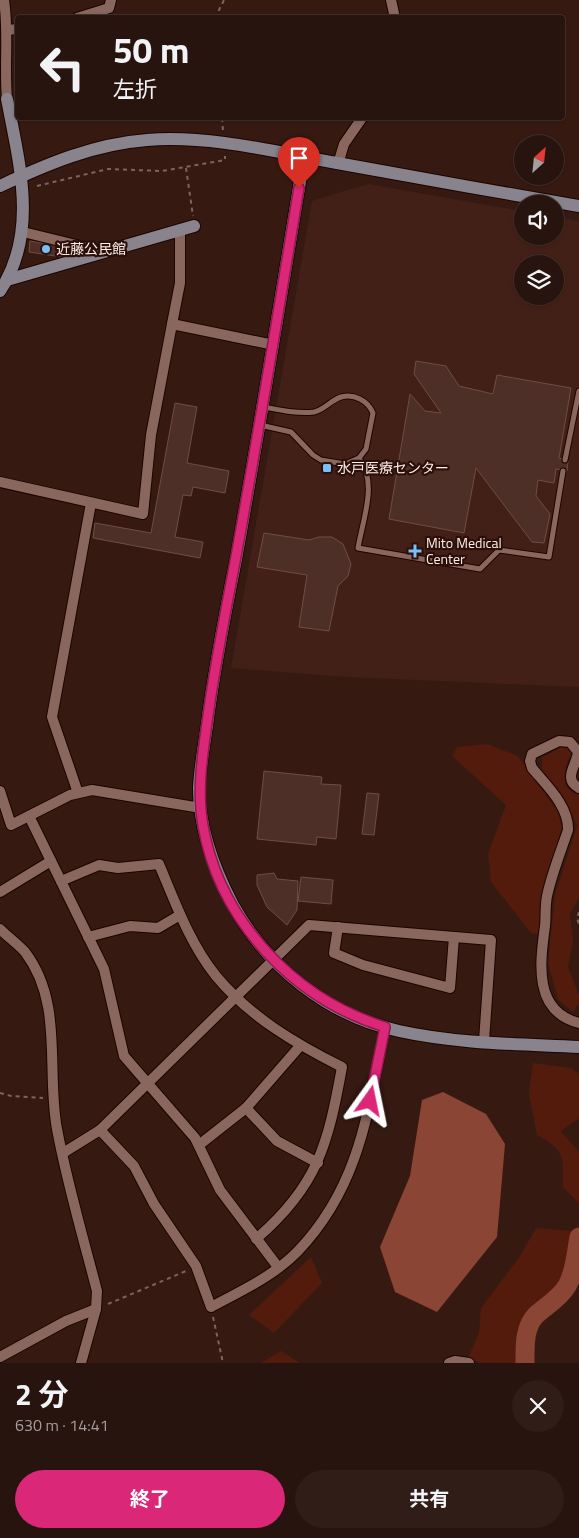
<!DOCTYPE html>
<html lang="ja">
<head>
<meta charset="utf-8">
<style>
	body { margin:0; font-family:"Titillium Web","Noto Sans JP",sans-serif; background:#301d17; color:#f1f3f6; height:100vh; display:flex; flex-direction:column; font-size:19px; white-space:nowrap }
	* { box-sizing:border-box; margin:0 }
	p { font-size:16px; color:#a59e9e }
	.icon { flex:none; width:28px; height:28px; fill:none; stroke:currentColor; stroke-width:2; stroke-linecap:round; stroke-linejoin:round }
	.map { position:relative; height:1363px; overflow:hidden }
	.sheet { display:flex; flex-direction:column; background:#28140e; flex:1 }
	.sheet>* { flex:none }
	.hud { position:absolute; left:15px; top:15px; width:550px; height:105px; border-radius:5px; box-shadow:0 1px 4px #0004,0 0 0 1px #44332e; background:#28140e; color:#f1f3f6; overflow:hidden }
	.needle { width:32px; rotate:27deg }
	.buttons { position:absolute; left:514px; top:135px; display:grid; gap:10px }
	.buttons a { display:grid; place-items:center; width:50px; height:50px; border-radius:50%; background:#28140e; box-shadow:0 1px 4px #0004,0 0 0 1px #44332e; font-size:25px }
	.pin { position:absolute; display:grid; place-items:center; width:42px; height:42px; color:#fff; margin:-51px -21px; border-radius:50% 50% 50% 0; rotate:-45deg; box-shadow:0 0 5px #0007 }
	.pin .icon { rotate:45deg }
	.me { position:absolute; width:55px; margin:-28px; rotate:12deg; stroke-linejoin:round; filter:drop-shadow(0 0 4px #0008) }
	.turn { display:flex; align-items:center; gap:18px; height:105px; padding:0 15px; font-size:22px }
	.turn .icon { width:65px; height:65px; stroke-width:2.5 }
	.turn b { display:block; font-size:35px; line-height:42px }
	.round { display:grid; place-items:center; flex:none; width:52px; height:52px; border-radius:26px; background:#301d17 }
	.headline { display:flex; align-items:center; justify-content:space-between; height:85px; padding:0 15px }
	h1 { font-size:30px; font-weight:700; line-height:38px }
	.primary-button { display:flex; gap:10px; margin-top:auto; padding:10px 15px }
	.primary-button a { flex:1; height:58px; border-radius:30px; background:#db2777; color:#fff; font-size:20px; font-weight:700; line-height:58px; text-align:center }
	.primary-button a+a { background:#301d17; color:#f1f3f6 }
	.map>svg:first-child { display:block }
	.built { fill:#432017; fill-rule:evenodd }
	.green { fill:#521b0c }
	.water { fill:#8a4534 }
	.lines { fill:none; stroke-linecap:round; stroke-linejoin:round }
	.river { stroke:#8a4534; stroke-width:19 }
	.building { fill:#4e2f28; stroke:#6e4d45 }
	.lane-casing { stroke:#1c0401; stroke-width:7 }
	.street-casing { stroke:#1c0401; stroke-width:12 }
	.secondary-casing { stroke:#1c0401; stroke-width:14 }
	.path { stroke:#7c655e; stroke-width:2; stroke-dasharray:4 4; stroke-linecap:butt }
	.lane { stroke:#8a675e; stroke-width:5 }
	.street { stroke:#8a675e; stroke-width:10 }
	.secondary { stroke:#88838c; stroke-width:12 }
	.route-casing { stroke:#8e194d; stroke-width:12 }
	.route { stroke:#db2777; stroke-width:9 }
	.poi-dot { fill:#79bff8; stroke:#2b1009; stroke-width:2 }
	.labels { text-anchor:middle; stroke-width:4.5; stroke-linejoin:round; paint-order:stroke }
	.poi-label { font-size:14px; fill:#fdede9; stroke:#2b1009; text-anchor:start }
</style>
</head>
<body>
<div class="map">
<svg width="579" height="1363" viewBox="0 0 579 1363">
	<rect width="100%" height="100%" fill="#361a12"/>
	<path class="built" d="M368 184 522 211V236H555V217L579 221V687L347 677 231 668 312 201ZM522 264H555V296H522Z"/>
	<g class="green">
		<path d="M487 744 518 756 558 812 562 827 542 897 539 934 531 933 491 882 488 854 506 805 452 756 457 747Z"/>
		<path d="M561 747 569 748 571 754C564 768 558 789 579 795V898L570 913 573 942 568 967 579 995V1003L573 1012 558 999 548 963 555 895 577 826 562 796 542 769V758Z"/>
		<path d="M533 1063 571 1068 579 1074V1118L561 1131 579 1152V1203L563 1187C563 1156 565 1150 537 1135L529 1094Z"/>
		<path d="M536 1228 572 1231 569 1265 555 1294 526 1322 519 1363H480L468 1358 479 1333 481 1308 520 1256Z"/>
		<path d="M311 1257 322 1283 274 1333 249 1315Z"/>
		<path d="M281 1351 300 1363H261Z"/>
	</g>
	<path class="water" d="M443 1092 486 1114 505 1144 497 1237 437 1312 395 1292 380 1247 410 1176 422 1100Z"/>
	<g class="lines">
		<path class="river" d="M525 1363C525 1347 524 1327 536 1315 547 1305 559 1299 567 1286 575 1272 576 1253 579 1237"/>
	</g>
	<g class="building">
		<path d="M30 241 64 246 62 257 29 252Z"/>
		<path d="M416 361 446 366 459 386 493 394 497 375 571 388 559 458 568 461 567 471 556 469 554 483 538 480 536 496 550 514 544 543 532 542 476 468 464 533 389 519 410 394 425 411 441 413 414 374Z"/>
		<path d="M175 403 197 407 187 463 229 471 225 493 193 487 191 496 183 495 175 537 203 542 200 558 93 538 95 523 151 533Z"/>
		<path d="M264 533 309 540 319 537H332L343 544 351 564 348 576 338 586 329 631 299 627 307 575 257 567Z"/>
		<path d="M264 771 322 777 321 784 341 785 336 839 317 837 316 845 257 839Z"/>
		<path d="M367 793 379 794 374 835 362 834Z"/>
		<path d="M274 873 277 879 298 881 297 910 287 925 267 907 257 885V875Z"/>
		<path d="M301 877 333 880 331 904 298 901Z"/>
	</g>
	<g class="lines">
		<g class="lane-casing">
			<g id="lane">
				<path d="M260 425 291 432 313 455 321 460 345 464 359 458 366 449 373 413C368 401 354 393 341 397 331 400 324 410 314 412 297 414 280 410 264 407"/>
				<path d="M359 458C378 482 363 519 358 548L480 569 499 550 549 557 563 471"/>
				<path d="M565 460 579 391"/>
			</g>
		</g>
		<g class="street-casing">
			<g id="street">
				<path d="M4 0C9 33 4 66 7 99"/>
				<path d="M391 0 395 18"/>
				<path d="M77 18 109 8 111 0"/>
				<path d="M7 30 18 29"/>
				<path d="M338 164 344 144 362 118"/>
				<path d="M23 232 105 252"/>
				<path d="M172 324 180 283V230"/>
				<path d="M0 482 143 514 151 435 172 324 274 345"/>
				<path d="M579 788C562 779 577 765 578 752L570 742 559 741 532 754 530 761 532 768C546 785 569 806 568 830 561 851 552 873 547 896 545 906 546 916 545 926 540 963 533 1011 579 1023"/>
				<path d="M0 791 11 825 70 795 92 790 201 808"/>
				<path d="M78 793 52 717 91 503"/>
				<path d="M29 816 104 969 124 1056 195 1138 220 1190 278 1267"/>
				<path d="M61 881 99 865 118 868 159 864C175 902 190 944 216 976 250 1017 296 1044 342 1067 328 1144 318 1186 256 1239"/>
				<path d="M0 892 51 861"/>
				<path d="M338 927 334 953 363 965 450 988 454 937"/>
				<path d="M0 929C8 937 18 944 25 952 64 1003 46 1070 57 1129 67 1183 83 1237 97 1291L96 1309 81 1363"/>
				<path d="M88 937 130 926 158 928 180 915"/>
				<path d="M246 1108 277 1141 318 1163"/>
				<path d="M100 1130 134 1166 154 1204 196 1266 211 1307C241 1291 274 1276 298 1251 360 1186 368 1111 385 1027"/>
				<path d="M199 1145 246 1108 300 1046"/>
				<path d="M63 1153 100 1130 309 925 491 940 484 1041"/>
				<path d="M0 1357 66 1321 96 1309"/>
				<path d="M449 1363 455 1361 469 1363"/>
			</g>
		</g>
		<g class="secondary-casing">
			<g id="secondary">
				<path d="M304 157C282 291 260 425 236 559 225 614 214 669 207 725 204 746 200 767 199 788 199 829 214 869 233 905 267 967 329 1016 399 1031 458 1044 520 1044 579 1047"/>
				<path d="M0 186C47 164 94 144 147 140 210 135 276 152 337 163 418 178 498 192 579 206"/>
				<path d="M7 280 194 226"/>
				<path d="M0 291C39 232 19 163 7 99"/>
			</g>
		</g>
		<g class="path">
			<path d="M215 18 224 0"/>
			<path d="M222 118 223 131"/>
			<path d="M186 168 193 216"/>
			<path d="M37 186 108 169 162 171 225 160V156"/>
			<path d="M579 912 577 918 579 924"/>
			<path d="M0 1093 11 1096 43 1098"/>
			<path d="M108 1304 186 1271"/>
			<path d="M213 1317 223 1363"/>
		</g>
		<use href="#lane" class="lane"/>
		<use href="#street" class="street"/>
		<use href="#secondary" class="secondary"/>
	</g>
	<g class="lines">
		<g class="route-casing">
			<path id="route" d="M299 188C278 313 258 437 235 562 225 615 214 669 207 723 202 758 197 791 203 826 220 921 294 999 385 1027L370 1101"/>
		</g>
		<use href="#route" class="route"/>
	</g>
	<g class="poi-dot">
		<circle cx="46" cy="249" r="5"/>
		<rect x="322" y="463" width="10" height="10" rx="2.5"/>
		<path d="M412.5 543.5h5v5h5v5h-5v5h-5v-5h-5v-5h5z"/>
	</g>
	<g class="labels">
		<g class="poi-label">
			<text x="56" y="254">近藤公民館</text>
			<text x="337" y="473">水戸医療センター</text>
			<text x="426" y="548">Mito Medical<tspan x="426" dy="16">Center</tspan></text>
		</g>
	</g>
</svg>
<div class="buttons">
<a><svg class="needle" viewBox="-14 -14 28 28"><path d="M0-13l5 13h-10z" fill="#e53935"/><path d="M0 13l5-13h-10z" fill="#a59e9e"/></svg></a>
<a><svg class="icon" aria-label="sound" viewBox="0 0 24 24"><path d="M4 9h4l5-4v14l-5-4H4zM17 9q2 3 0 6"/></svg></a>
<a><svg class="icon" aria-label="layers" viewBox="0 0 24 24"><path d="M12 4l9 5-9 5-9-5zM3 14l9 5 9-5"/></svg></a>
</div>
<div class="pin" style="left:299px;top:188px;background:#d93025"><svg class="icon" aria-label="arrive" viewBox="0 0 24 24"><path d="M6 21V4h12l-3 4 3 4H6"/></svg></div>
<svg class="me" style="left:370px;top:1101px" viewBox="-20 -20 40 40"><path d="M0-17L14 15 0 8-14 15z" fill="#db2777" stroke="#fff" stroke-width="4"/></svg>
<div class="hud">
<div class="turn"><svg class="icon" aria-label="left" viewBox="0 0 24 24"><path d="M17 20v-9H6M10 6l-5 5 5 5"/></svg><div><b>50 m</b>左折</div></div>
</div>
</div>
<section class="sheet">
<div class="headline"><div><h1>2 分</h1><p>630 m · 14:41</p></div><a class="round"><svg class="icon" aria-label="close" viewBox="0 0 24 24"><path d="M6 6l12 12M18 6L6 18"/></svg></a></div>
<div class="primary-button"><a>終了</a><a>共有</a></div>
</section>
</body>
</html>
